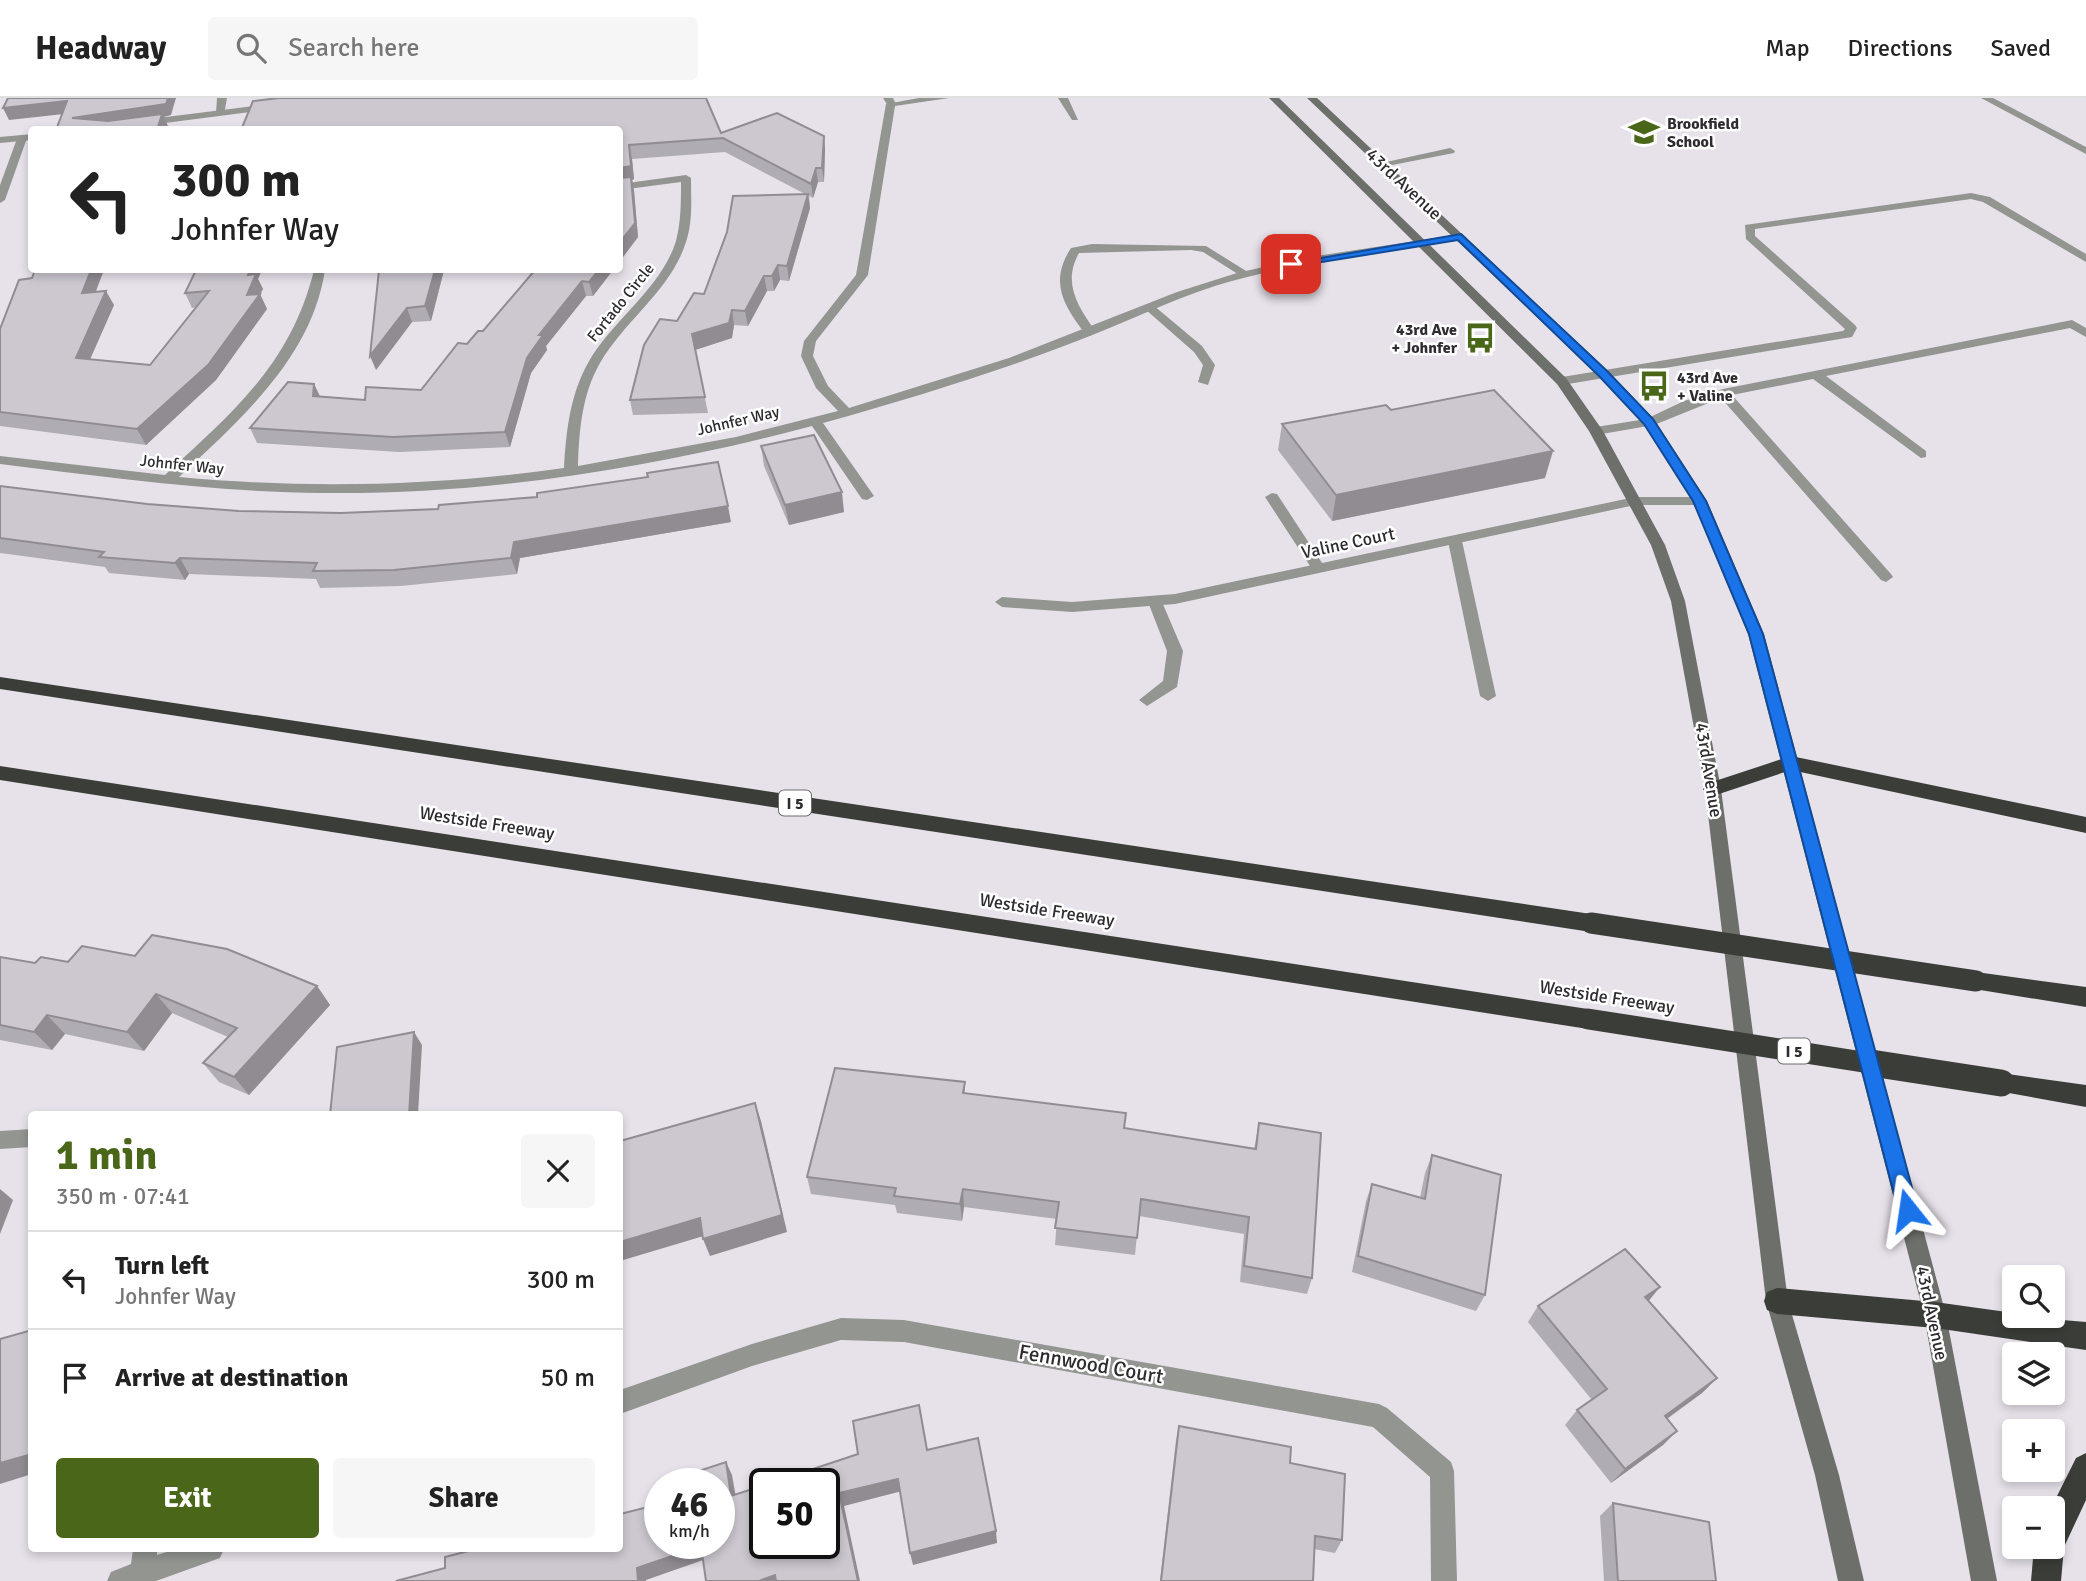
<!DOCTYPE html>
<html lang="en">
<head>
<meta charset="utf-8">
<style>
	body { margin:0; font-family:Signika,sans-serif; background:#f6f6f6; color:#222; height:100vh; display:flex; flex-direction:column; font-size:26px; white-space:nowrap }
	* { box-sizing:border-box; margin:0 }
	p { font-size:23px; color:#767676 }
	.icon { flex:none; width:38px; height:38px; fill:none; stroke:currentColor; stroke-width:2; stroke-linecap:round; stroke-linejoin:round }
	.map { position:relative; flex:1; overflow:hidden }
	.details { position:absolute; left:28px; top:1013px; width:595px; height:441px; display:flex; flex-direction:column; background:#fff; border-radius:7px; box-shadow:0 4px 10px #0003 }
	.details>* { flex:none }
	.guide { position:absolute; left:28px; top:28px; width:595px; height:147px; border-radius:7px; box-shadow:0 4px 10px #0003; background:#fff; color:#222; overflow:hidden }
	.tools { position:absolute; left:2002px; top:1167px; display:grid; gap:14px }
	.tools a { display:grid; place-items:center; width:63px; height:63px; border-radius:7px; background:#fff; box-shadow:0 4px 10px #0003; font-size:35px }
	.speed { position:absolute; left:644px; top:1370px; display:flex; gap:14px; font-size:35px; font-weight:700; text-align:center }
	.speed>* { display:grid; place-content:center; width:91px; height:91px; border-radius:50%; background:#fff; box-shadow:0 4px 10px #0003; line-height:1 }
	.speed small { font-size:18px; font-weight:400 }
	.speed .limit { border:4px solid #111; border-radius:10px; background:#fff; color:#111 }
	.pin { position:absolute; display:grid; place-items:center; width:60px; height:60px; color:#fff; margin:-30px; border-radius:14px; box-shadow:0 4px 10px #0006 }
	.me { position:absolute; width:77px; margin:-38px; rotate:345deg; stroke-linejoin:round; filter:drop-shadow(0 0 5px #0008) }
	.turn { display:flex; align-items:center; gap:24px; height:147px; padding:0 28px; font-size:32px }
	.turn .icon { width:91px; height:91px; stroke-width:2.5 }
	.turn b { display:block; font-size:49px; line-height:60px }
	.round { display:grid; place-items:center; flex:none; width:74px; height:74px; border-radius:7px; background:#f6f6f6 }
	.head { display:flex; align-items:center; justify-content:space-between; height:119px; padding:0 28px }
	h1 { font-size:42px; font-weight:700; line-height:52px; color:#4a6619 }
	.primary-button { display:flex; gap:14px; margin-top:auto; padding:14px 28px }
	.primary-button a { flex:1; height:80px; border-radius:7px; background:#4a6619; color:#fff; font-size:28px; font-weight:700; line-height:80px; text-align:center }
	.primary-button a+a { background:#f6f6f6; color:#222 }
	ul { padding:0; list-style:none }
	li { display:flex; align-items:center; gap:21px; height:98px; padding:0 28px; border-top:2px solid #e0e0e0 }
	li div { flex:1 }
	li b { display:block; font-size:26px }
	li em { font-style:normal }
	header { display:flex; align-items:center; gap:42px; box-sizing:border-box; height:98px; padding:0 35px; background:#fff; border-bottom:2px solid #e0e0e0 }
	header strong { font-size:33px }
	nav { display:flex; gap:38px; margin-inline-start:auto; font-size:24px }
	.search { width:490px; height:63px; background:#f6f6f6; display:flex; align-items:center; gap:18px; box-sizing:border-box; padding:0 24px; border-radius:7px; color:#767676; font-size:26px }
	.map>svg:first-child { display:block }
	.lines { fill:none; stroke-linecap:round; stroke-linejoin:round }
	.service { fill:#939591; fill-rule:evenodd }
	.minor { fill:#939591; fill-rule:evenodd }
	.tertiary { fill:#939591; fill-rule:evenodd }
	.secondary { fill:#6d6f6a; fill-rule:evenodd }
	.motorway { fill:#3b3e38; fill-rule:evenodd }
	.motorway-bridge-far1 { stroke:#3b3e38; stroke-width:21 }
	.motorway-bridge { stroke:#3b3e38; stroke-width:27 }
	.wall { fill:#b0acb3 }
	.shaded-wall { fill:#908c92 }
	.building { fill:#cdc8d0; stroke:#908c92; stroke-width:2 }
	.route { fill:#1a73e8; stroke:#114b97; stroke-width:2 }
	.labels { text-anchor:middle; stroke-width:5; stroke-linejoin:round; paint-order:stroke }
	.far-poi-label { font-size:16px; font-weight:bold; fill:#2f2c30; stroke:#fff; text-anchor:start }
	.far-street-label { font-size:16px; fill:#2f2c30; stroke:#fff }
	.shield { fill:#fff; stroke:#6d6b6e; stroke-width:2 }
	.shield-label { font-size:16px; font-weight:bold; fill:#2f2c30 }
	.street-label { font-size:18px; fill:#2f2c30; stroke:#fff }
	.near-street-label { font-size:21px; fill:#2f2c30; stroke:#fff }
</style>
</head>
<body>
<header>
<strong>Headway</strong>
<div class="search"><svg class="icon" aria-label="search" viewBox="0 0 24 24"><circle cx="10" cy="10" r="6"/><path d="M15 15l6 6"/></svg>Search here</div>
<nav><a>Map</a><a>Directions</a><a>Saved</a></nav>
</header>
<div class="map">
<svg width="2086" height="1483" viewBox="0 0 2086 1483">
	<rect width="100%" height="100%" fill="#e7e2ea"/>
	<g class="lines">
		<g class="service">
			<path d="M883 0H893L896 6 888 8Z"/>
			<path d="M1058 0H1068L1078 22H1072Z"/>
			<path d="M1450 50 1455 53 1454 55 1382 69 1377 66Z"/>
			<path d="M1971 95 1990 99 2086 156V164L1983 104 1971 101 1755 131V138L1855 227 1857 230 1852 239 1562 287 1556 283 1562 279 1843 233 1845 231 1746 141 1745 127Z"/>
			<path d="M1092 146 1206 148 1251 176 1241 178 1203 154 1191 152 1079 155C1062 185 1078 209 1096 234L1090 238 1086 237C1063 207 1049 184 1071 150Z"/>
			<path d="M1145 207H1153L1202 248 1215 267 1208 287 1198 284 1203 267 1194 254 1145 211Z"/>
			<path d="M2072 222 2086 230V239L2070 230 1826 278 1926 353V359L1921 360 1813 281 1732 297 1891 476 1893 479 1886 484 1881 482 1721 300 1654 327 1596 337 1589 333 1596 329 1646 321 1684 303 1723 291Z"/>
			<path d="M1272 395 1277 396 1326 471 1324 474H1314L1312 471 1265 399Z"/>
			<path d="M1455 439 1462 443 1496 598 1488 603 1480 598 1448 443Z"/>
			<path d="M1155 499 1162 504 1183 553 1177 589 1147 608 1139 602 1163 583 1167 553 1148 504Z"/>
		</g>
		<g class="minor">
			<path d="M217 0H227L224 17 216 15Z"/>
			<path d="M919 0H949L895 8 868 177 816 243 813 258 828 288 849 310 1009 260 1177 194 1237 175 1303 160 1461 136 1466 139 1461 142C1379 155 1295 164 1215 188 1168 203 1123 226 1077 243 994 275 909 301 823 325L874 398 867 402 862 401 812 328C653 370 486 397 321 395 213 394 107 379 0 366V358L165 377C233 314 291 266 314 172H325C312 259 241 321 179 379 308 391 436 388 564 370 566 334 570 297 588 265 612 222 661 191 676 143 681 124 681 104 681 84L620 92V86L686 77 691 80C691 101 693 123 686 144 671 192 625 222 600 265 582 296 579 333 578 368L736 339 838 313 816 290 801 258 804 243 856 177 886 6Z"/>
			<path d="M18 38 27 40 5 102 0 105V87Z"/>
			<path d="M1635 399H1700L1707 403 1700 407H1635L1175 506 1072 514 1002 509 995 504 1002 499 1072 504 1175 496Z"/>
			<path d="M32 1031V1049L0 1051V1033Z"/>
			<path d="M841 1220 904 1222 1379 1306 1387 1310 1451 1364 1454 1373 1457 1483H1431L1430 1379 1373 1329 904 1244 841 1242 752 1268 620 1316V1292L752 1246Z"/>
			<path d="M133 1451H157V1457L176 1451H224L220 1460 156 1483H107L111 1474 131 1466Z"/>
		</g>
		<g class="tertiary">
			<path d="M1981 0H1993L2086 49V56Z"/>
			<path d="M271 6 274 7V11L142 28 137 25 142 22Z"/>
			<path d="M32 36V42L0 45V39Z"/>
		</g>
		<g class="secondary">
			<path d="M1269 0H1279L1566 280 1603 333 1665 447 1685 503 1721 691 1788 1203 1839 1377 1864 1483H1838L1815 1377 1766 1203 1705 691 1671 503 1651 447 1589 333 1557 286Z"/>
			<path d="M1307 0H1317L1607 272 1654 321 1707 403 1764 536 1946 1217 1997 1483H1971L1924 1217 1748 536 1693 403 1644 326 1599 278Z"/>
		</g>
		<g class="motorway">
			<path d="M0 579 1591 816 1599 819 1602 825 1599 831 1591 834 0 591Z"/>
			<path d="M1791 658 2086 719V735L1791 672 1713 698 1706 696 1703 691 1706 686Z"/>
			<path d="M0 668 1588 911 1596 914 1600 921 1596 928 1588 931 0 682Z"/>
			<path d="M1976 874 2086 889V909L1968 890 1965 883 1968 876Z"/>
			<path d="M2001 975 2086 987V1009L1992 992 1989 985 1992 978Z"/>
			<path d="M1777 1190 1935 1204 2014 1215V1218L2086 1224V1252L1935 1230 1777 1216 1767 1212 1764 1203 1767 1194Z"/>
			<path d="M2086 1355V1402L2064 1449 2061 1483H2031L2034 1449H2053L2051 1410 2076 1360Z"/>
		</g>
		<g class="motorway-bridge-far1">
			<path d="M1591 825 1976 883"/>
			<path d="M1588 921 1882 967"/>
		</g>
		<path class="motorway-bridge" d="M1871 965 2001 985"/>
	</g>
	<g class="wall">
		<path d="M620 32 824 38 825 51 824 84H818L813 100 809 98 810 110 789 183 780 182 774 193H767L748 228 734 227 732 240 695 252 708 315 633 317 630 302 677 223 805 96 725 54 632 61 634 81 632 82 634 93 638 139 620 163Z"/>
		<path d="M379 172H444L431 223 412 224 376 272Z"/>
		<path d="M535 172H613L593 198H586L546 248 547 252 531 275 510 349 399 354 257 345 250 330 314 286 320 298 365 302 421 292 467 246 483 233Z"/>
		<path d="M258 181 263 191 260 196 267 211 216 282 146 347 0 328V231L96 194 114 207 90 261 150 267 197 209 192 210 185 195Z"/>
		<path d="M1391 312 1545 380 1332 423 1278 352 1282 326Z"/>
		<path d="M761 348 844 414 789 427 764 368Z"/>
		<path d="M0 388 147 406 239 413 731 424 520 460 517 476 401 488 320 490 316 481 189 476 185 482 109 475 105 469 0 455Z"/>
		<path d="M135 858 317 888 330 907 249 997 219 984 203 965 228 939 172 915 144 953 65 936 52 952 0 942V859L35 865Z"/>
		<path d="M965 984V995L1124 1030 1254 1051 1259 1025 1312 1180 1307 1196 1240 1184 1244 1136 1139 1118 1135 1157 1055 1147 1057 1121 964 1109 962 1123 897 1115 895 1107 811 1096 807 1079Z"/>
		<path d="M1432 1057 1485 1197 1476 1213 1352 1174 1366 1103 1372 1086 1420 1100 1425 1075Z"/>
		<path d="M1649 1203 1717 1280 1702 1295 1667 1321 1663 1347 1611 1385 1565 1327 1577 1312 1592 1302 1528 1224 1538 1208Z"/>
		<path d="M1179 1328 1290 1365 1342 1442 1335 1455 1314 1451 1313 1483H1160L1176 1342Z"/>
		<path d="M1613 1405 1716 1483H1604L1600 1418Z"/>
	</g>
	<g class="shaded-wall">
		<path d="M168 0H176L171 17 164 19 168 28 167 32H83L72 20Z"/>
		<path d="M67 3 73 15 9 22 3 10Z"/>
		<path d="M824 38 825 51 824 84 822 70Z"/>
		<path d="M629 47 632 61 634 81 632 82 634 93 638 139 620 163V70Z"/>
		<path d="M816 70 818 84 813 100 811 86Z"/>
		<path d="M808 96 810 110 789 183 787 168Z"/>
		<path d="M778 167 780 182 774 193 772 178Z"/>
		<path d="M91 172H104L90 209 82 195Z"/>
		<path d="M250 172H262L258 181 263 191 260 196 267 211 216 282 146 347 137 331 247 197 248 177Z"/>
		<path d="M435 172H444L431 223 425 208Z"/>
		<path d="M599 172H613L593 198 589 184Z"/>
		<path d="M764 178 767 193 748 228 745 213Z"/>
		<path d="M582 183 586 198 546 248 547 252 531 275 510 349 505 334 527 260 539 237Z"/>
		<path d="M106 193 114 207 84 275 76 260Z"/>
		<path d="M407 210 412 224 376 272 370 258Z"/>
		<path d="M732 212 734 227 732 240 695 252 692 236Z"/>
		<path d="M314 286 321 301 313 298Z"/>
		<path d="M1553 353 1545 380 1332 423 1336 397Z"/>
		<path d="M842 394 844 414 789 427 785 407Z"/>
		<path d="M728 408 731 424 520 460 517 476 511 460 514 444Z"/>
		<path d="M180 460 189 476 185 482 175 465Z"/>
		<path d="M317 888 330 907 249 997 234 979Z"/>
		<path d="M156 896 172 915 144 953 127 934Z"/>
		<path d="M47 917 65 936 52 952 34 934Z"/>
		<path d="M414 934 422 947 418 1017H409Z"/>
		<path d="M755 1005 761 1023 787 1134 710 1158 703 1141Z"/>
		<path d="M0 1091 13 1102 0 1136Z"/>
		<path d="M963 1091 964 1109 962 1123 960 1106Z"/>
		<path d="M700 1120 707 1137 620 1163V1144Z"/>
		<path d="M1660 1189 1647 1205 1645 1199Z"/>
		<path d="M1717 1280 1702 1295 1651 1332 1665 1318Z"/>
		<path d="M1677 1333 1663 1347 1611 1385 1625 1371Z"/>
		<path d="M32 1356V1376L0 1386V1365Z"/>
		<path d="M726 1364 732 1377 738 1411 731 1398Z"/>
		<path d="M898 1381 902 1393 844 1408 860 1483H858L839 1395Z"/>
		<path d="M996 1433 997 1445 913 1467 910 1455Z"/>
		<path d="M701 1448 709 1460 646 1482V1483H638L637 1470Z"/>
		<path d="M775 1477 778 1483H759Z"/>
	</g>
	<g class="building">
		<path d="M8 0H168L166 6 72 20 108 23 162 16 157 32H56L67 3 3 10Z"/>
		<path d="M279 0H706L721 35 777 15 824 38 822 70H816L811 86 723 40 629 47 631 68 620 70V32H241L253 3Z"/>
		<path d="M631 79 635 125 620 144V80Z"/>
		<path d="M808 96 787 168 778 167 772 178H764L745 213 732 212 729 225 692 236 705 299 630 302 644 247 660 221 677 223 694 195 704 196 727 134 733 98Z"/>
		<path d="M35 172H91L82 195 106 193 76 260 150 267 209 193 185 195 196 172H250L248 177 256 176 247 197 260 196 208 267 137 331 0 314V231L19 182 32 180Z"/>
		<path d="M379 172H435L425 208 407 210 370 258Z"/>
		<path d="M535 172H599L589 184 582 183 539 237H543L527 260 505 334 393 339 250 330 288 284 314 286 313 298 365 302 366 289 421 292 458 245 467 246 478 233H483Z"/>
		<path d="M1494 292 1553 353 1336 397 1282 326 1386 307 1391 312Z"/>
		<path d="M814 337 842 394 785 407 761 348Z"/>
		<path d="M718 364 728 408 514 444 511 460 394 472 313 473 317 465 180 460 175 465 99 459 104 454 0 440V388L147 406 239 413 341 415 438 411 439 407 537 399V395L648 379 647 375Z"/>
		<path d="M152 837 227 851 317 888 234 979 203 965 237 930 156 896 127 934 47 917 34 934 0 927V859L35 865 41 859 68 864 82 848 135 858Z"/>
		<path d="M414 934 409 1017H330L337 949Z"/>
		<path d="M835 970 965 984 963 995 1126 1015 1124 1030 1256 1051 1259 1025 1321 1035 1312 1180 1244 1168 1249 1119 1141 1101 1137 1140 1055 1130 1059 1104 963 1091 960 1106 894 1098 896 1090 807 1079Z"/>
		<path d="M755 1005 782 1117 703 1141 700 1120 620 1144V1043Z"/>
		<path d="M1432 1057 1501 1077 1485 1197 1358 1158 1372 1086 1425 1101Z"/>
		<path d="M1625 1151 1660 1189 1645 1199 1717 1280 1665 1318 1677 1333 1625 1371 1577 1312 1607 1291 1538 1208Z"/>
		<path d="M32 1232V1356L0 1365V1241Z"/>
		<path d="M919 1307 927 1352 978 1340 996 1433 910 1455 898 1381 839 1395 858 1483H776L775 1477 759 1483H706L701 1448 637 1470 638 1483H396L445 1470V1459L476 1451H620V1416L660 1406V1446H719V1386H666L665 1384 726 1364 731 1398 765 1387V1446H824V1386H768L858 1356 853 1323Z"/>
		<path d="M1179 1328 1291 1349 1290 1365 1345 1376 1342 1442 1315 1438 1313 1483H1161Z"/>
		<path d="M1613 1405 1709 1424 1716 1483H1618Z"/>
	</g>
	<path class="route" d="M1461 136 1607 273 1653 321 1706 403 1763 536 1918 1112 1915 1119 1908 1121 1901 1119 1898 1112 1749 536 1693 403 1644 326 1599 278 1458 142 1291 169 1286 166Z"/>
	<defs>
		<g id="school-bare" transform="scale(2.415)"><path d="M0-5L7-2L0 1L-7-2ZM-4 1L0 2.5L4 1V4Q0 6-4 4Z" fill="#4a6619" stroke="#fff" stroke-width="2.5" paint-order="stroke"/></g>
		<g id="bus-bare" transform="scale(2.415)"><path d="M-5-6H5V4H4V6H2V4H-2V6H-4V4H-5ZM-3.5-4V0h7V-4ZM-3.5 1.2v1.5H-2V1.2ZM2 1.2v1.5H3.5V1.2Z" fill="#4a6619" stroke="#fff" stroke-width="2.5" paint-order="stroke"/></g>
	</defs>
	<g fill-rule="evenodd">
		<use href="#school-bare" x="1644" y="34"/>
		<use href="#bus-bare" x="1480" y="240"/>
		<use href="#bus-bare" x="1654" y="288"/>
	</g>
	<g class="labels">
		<g class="far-poi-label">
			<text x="1667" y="31">Brookfield<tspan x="1667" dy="18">School</tspan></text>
			<text x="1457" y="237" text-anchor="end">43rd Ave<tspan x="1457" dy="18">+ Johnfer</tspan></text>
			<text x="1677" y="285">43rd Ave<tspan x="1677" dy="18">+ Valine</tspan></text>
		</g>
		<g class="far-street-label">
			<text transform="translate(620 204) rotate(-51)" y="6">Fortado Circle</text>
			<text transform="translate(738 322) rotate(-13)" y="6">Johnfer Way</text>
			<text transform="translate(182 366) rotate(6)" y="6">Johnfer Way</text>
		</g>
		<g class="shield">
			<rect x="779" y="692.5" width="32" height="25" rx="5"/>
			<rect x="1778" y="940.5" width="32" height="25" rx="5"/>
		</g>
		<g class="shield-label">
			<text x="795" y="711">I 5</text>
			<text x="1794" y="959">I 5</text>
		</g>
		<g class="street-label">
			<text transform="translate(1404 86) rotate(43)" y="6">43rd Avenue</text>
			<text transform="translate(1348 445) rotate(-12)" y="6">Valine Court</text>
			<text transform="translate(1709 672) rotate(81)" y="6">43rd Avenue</text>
			<text transform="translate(487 725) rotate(9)" y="6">Westside Freeway</text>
			<text transform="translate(1047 812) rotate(9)" y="6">Westside Freeway</text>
			<text transform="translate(1607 899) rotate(9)" y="6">Westside Freeway</text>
			<text transform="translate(1932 1215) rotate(78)" y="6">43rd Avenue</text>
		</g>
		<g class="near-street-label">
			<text transform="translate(1091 1266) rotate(10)" y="7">Fennwood Court</text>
		</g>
	</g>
</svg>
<div class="tools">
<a><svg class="icon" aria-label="search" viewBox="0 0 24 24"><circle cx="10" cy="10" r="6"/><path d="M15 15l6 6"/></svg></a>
<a><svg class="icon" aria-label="layers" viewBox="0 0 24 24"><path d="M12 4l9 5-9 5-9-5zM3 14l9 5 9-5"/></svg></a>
<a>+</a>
<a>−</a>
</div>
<div class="speed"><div>46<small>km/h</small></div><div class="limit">50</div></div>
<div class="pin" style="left:1291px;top:166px;background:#d93025"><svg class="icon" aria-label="arrive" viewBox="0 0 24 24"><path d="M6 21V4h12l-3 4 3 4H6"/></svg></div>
<svg class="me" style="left:1908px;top:1112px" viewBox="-20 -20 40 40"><path d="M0-17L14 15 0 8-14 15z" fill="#1a73e8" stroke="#fff" stroke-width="4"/></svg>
<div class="guide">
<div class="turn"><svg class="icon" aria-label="left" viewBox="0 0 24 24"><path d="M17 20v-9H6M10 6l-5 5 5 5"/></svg><div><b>300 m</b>Johnfer Way</div></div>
</div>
<section class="details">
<div class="head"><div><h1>1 min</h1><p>350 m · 07:41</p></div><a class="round"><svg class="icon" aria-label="close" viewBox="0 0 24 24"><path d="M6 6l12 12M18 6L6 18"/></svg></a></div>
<ul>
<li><svg class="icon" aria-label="left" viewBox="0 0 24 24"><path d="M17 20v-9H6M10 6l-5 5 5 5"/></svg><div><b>Turn left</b><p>Johnfer Way</p></div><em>300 m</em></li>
<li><svg class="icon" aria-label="arrive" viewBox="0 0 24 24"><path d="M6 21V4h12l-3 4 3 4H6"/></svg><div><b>Arrive at destination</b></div><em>50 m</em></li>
</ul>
<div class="primary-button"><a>Exit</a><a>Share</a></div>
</section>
</div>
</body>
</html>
